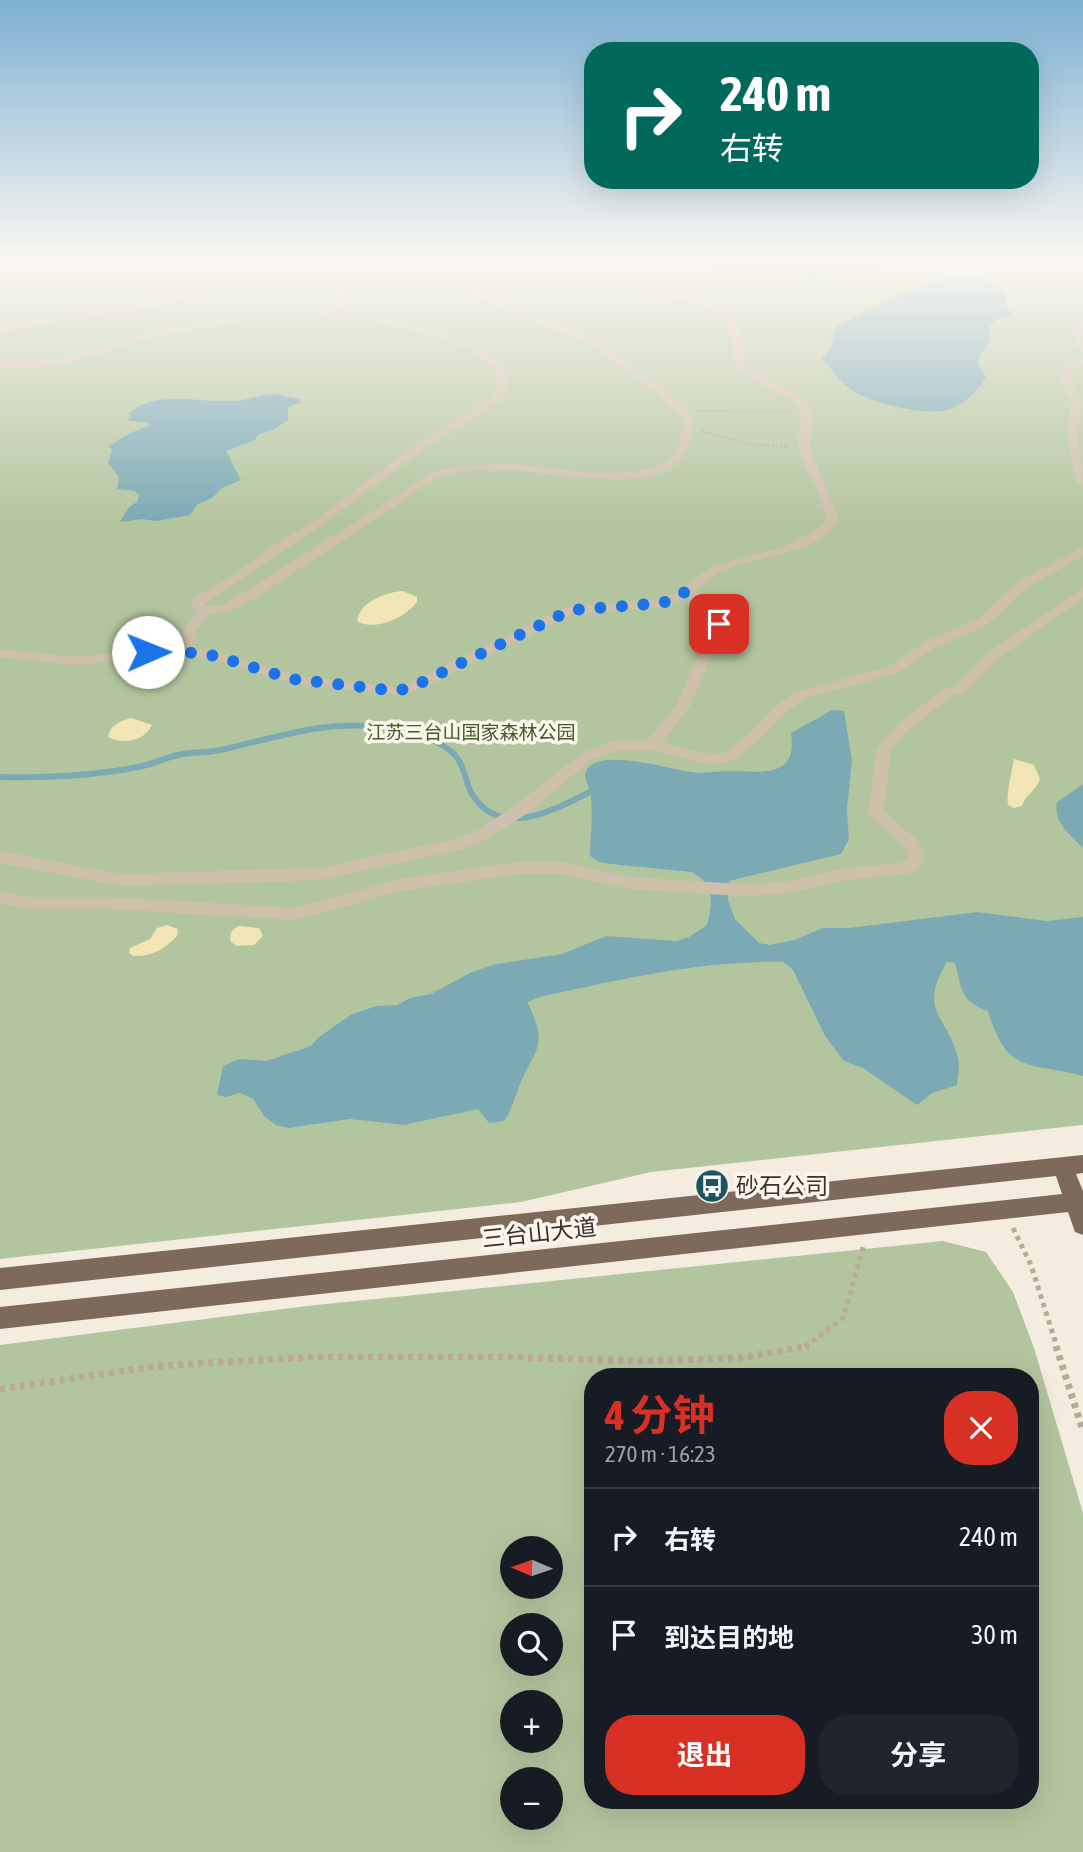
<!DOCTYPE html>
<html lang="zh">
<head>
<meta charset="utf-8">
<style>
	body { margin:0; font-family:"Asap Condensed","Noto Sans SC",sans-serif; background:#20242c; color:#f1f3f6; height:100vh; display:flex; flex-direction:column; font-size:26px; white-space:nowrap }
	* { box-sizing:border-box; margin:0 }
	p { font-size:23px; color:#9ea1a6 }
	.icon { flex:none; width:38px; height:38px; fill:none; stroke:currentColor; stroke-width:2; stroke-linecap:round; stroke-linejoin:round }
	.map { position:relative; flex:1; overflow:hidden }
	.panel { position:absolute; left:584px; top:1368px; width:455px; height:441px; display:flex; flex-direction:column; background:#171b24; border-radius:28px; box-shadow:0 7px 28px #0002 }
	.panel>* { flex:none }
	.banner { position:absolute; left:584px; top:42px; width:455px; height:147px; border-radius:28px; box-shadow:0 7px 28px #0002; background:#00695c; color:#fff; overflow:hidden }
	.needle { width:46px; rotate:272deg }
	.tools { position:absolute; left:500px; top:1536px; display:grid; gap:14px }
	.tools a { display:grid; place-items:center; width:63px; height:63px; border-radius:50%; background:#171b24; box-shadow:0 7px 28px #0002; font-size:35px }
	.pin { position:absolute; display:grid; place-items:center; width:60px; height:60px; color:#fff; margin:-30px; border-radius:14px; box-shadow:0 4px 10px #0006 }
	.me { position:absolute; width:77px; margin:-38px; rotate:89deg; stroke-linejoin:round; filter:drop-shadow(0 0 5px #0008) }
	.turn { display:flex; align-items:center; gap:24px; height:147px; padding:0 21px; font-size:32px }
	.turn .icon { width:91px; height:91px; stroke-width:2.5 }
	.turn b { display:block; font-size:49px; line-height:60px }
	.round { display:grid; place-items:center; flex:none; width:74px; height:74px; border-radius:28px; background:#20242c }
	.summary { display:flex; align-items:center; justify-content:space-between; height:119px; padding:0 21px }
	h1 { font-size:42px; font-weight:700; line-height:52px; color:#d93025 }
	.cta { display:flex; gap:14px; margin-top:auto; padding:14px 21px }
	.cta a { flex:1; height:80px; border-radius:28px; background:#d93025; color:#fff; font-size:28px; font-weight:700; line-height:80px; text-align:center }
	.cta a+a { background:#20242c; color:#f1f3f6 }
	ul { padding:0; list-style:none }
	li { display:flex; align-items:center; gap:21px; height:98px; padding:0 21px; border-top:2px solid #363941 }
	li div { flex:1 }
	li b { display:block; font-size:26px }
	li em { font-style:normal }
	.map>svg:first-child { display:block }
	.green { fill:#b3c59e; fill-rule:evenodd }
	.sand { fill:#f1e4b5 }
	.water { fill:#7caab4 }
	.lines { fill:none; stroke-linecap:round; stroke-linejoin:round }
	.stream { stroke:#7caab4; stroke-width:6 }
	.path-far2 { stroke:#baa994; stroke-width:2.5; stroke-dasharray:2 2; stroke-linecap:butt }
	.path-far1 { stroke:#baa994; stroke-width:5; stroke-dasharray:4.5 4.5; stroke-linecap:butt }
	.path { stroke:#baa994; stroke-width:7; stroke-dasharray:5 5; stroke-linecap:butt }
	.minor { fill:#cebfaa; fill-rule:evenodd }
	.major { fill:#7e6a5a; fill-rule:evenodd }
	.route { stroke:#1a73e8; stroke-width:12; stroke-dasharray:0 21.6 }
	.labels { text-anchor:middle; stroke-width:7; stroke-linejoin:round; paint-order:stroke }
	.park-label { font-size:19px; fill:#445b2c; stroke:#fbf6ec }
	.near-poi-label { font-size:23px; fill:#3b312a; stroke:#fbf6ec; text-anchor:start }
	.near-street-label { font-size:23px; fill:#3b312a; stroke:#fbf6ec }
</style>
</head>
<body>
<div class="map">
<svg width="1083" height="1852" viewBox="0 0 1083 1852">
	<rect width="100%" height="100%" fill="#f4eddf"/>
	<g class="green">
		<path d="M0 263H1083V1125L651 1172 521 1202 0 1259Z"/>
		<path d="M943 1241 986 1252 1013 1292 1034 1348 1083 1513V1852H0V1345L307 1306ZM1031 1377V1801H593V1377ZM513 1549H551V1587H513ZM513 1626H551V1664H513ZM513 1703H551V1741H513ZM513 1780H551V1818H513Z"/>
	</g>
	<g class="sand">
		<path d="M403 591 417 597V602C406 617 375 632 357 621 359 602 386 592 403 591Z"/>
		<path d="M131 718 152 725C145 741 123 745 108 737 109 725 121 721 131 718Z"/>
		<path d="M1014 759 1034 765 1040 779C1037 791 1025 794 1022 806L1014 808 1008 805C1006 794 1012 771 1014 759Z"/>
		<path d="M167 925 178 929 177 936C165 949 151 957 133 956L129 953 130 948 150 939 157 928Z"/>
		<path d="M239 926 259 928 263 936 254 945 237 946 231 942C229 934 231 930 239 926Z"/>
	</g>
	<g class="water">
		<path d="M659 263H873L879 270 809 277 785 272 724 270Z"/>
		<path d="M962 277 979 278 1000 286 1005 294V304L1012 315 995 321 990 326 989 341 979 357 978 364 986 377C980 389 964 404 951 409 929 417 874 404 855 392 844 386 830 368 822 358L830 350 836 327 841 324C876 307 922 279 962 277Z"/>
		<path d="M275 394 300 399V403L288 407V420L273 430 259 434 255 440 226 451 241 480 222 488 212 498 198 504 190 515 155 521 142 519 120 522 129 507 137 502 139 495 135 491 117 489 119 477 108 463 112 450 109 446 130 433 149 426 148 423 127 420 132 417 129 414C154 389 198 403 231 401 246 401 259 394 275 394Z"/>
		<path d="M832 710 844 711 852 760 847 809 849 839 841 854 729 881 728 900 735 919 759 943 770 945 795 940 822 928H849L977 912 1046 921 1083 917V1076C1029 1062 1007 1075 988 1011 960 1001 962 989 955 963L947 962C917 1012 947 1015 958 1057 960 1065 958 1076 957 1085L932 1093 917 1105 863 1068 844 1061 825 1036 793 970 784 962C702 960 624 979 543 996L527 1002C551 1049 533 1048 518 1090 513 1102 512 1110 504 1121L489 1123 478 1109 404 1125 350 1119 288 1128 276 1125 265 1117 253 1099 240 1093 226 1097 217 1095 223 1066 239 1059 266 1061 311 1046 319 1037 352 1014 377 1006 397 1005 410 998 431 994 470 973 496 964 562 954 606 936 676 941 689 937 707 925C713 903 715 883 691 872L611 864 599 862 590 856C590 836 594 812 590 792 589 783 581 777 588 768 606 748 670 770 692 772 704 774 717 771 729 771 760 771 798 780 791 733Z"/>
		<path d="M1083 784V848C1070 834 1053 823 1057 802Z"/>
	</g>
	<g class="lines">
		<path class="stream" d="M0 777C48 778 96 776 143 766 156 763 169 756 183 754 195 752 208 753 220 750 272 739 323 720 376 727 402 730 437 736 455 755 465 766 465 782 472 794 500 840 554 810 590 792"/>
		<g class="path-far2">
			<path d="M698 411 791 412"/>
			<path d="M702 431 749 444 789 447"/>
		</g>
		<g class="path-far1">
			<path d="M1013 1228 1031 1265 1057 1347"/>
			<path d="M805 1347 843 1318 864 1244"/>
		</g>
		<g class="path">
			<path d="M1056 1346 1083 1431"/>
			<path d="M0 1389 157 1366 314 1357H513L638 1361 740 1358 809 1346"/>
		</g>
		<g class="minor">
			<path d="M289 263H309L229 277 207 291 162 305 0 331V325L161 300 201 287 224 273Z"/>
			<path d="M366 263H381L347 273 335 285 347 297 346 304 330 313 391 320 441 333 478 347 493 357 503 369 508 385 502 400 425 448 322 525 203 605 220 606 245 592 433 472C458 466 483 463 508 464 547 465 645 487 673 456 681 446 682 431 683 420L654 390 582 339 521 317 413 263H424L454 275 477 265 514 263 479 269 460 278 527 313 588 335 660 386 693 419C692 434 690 453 678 463 628 504 506 452 442 476 423 483 405 500 388 511 344 540 299 569 255 598L229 611 208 615 196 632 194 649 221 653 293 675 396 687 407 684 566 607 661 599 673 594 713 566 781 548 818 529 826 522C824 495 806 475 799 450 795 432 805 419 795 402L741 372 733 361 732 338 727 321 713 308 602 282 571 263H581L608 278 719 304 735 320 742 338 743 361 747 368 803 398 809 408 812 420 809 447 837 514 838 523C808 558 761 554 722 571 713 576 704 585 695 591L715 606 726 624 690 706 662 743 697 752 718 754 727 752 758 726 771 710 795 692 888 667 926 641 977 619 1019 581 1083 547V556L1027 587 987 625 936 647 898 673 805 698 781 716 768 732 737 758 719 764 697 762 652 750 615 751 591 760 529 812 490 838 459 850 319 880 293 881 121 886 0 863V851L121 874 319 868 455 839 478 830 517 804 581 754 613 741 648 740 676 705 712 624 706 611 687 597 663 607 574 614 417 690 396 695 292 683 214 660 170 654 77 665 0 657V649L77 657 170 646 181 647 182 632 197 612 191 607 192 598 231 577 275 544 314 521 417 444 493 398C504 371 488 358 463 347 368 304 254 314 155 337 123 345 91 358 58 365 39 369 19 367 0 367V361L58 359 158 331 236 317 319 313 338 303 339 297 327 285C335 270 349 266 366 263Z"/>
			<path d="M1066 263H1083V267L1067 265Z"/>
			<path d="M951 270 1037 275 1083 283V289L1037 279 951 274 859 283 855 281Z"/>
			<path d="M1083 319V352L1078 349 1072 332Z"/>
			<path d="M1083 358V364L1070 370C1069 383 1080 389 1081 401 1082 414 1077 428 1078 441 1079 456 1083 471 1083 486L1077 483 1068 442 1071 399 1061 381 1063 366Z"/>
			<path d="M1083 588V598L1000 657 963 694 953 695 908 730 891 749 884 811 918 841 925 856 919 868 910 873 846 880 783 894 740 896 630 889 556 873 517 874 400 891 295 920 112 909H29L0 903V891L29 897H112L295 908 400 879 517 862 556 861 630 877 740 884 783 882 846 868 901 863 909 856 905 848 868 813 877 748 898 724 945 688 954 687 990 651Z"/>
		</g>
		<path class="major" d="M1083 1155V1173L1076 1174 1083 1191V1235L1075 1232 1068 1212 0 1329V1307L1062 1194 1056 1176 0 1290V1268Z"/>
	</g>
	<linearGradient id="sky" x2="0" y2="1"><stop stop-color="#7db0d3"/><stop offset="0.5" stop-color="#faf7f1"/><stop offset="1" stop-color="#faf7f1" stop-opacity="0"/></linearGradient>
	<rect width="1083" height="522" fill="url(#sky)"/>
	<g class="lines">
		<path class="route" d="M148 652 170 650 216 656 292 679 396 691 412 687 571 610 663 603 687 591C700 600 715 607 719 624"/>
	</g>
	<defs>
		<g id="bus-disc" transform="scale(1.75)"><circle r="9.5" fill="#1c5360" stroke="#fbf6ec"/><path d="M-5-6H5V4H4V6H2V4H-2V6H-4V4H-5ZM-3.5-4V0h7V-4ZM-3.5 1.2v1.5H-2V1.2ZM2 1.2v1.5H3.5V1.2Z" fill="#fff"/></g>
	</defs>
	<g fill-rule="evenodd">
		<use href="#bus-disc" x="712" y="1186"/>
	</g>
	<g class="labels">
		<g class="park-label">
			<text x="471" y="739">江苏三台山国家森林公园</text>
		</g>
		<g class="near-poi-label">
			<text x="736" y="1194">砂石公司</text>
		</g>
		<g class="near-street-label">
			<text transform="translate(539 1233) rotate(-6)" y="8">三台山大道</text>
		</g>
	</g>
</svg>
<div class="tools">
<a><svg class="needle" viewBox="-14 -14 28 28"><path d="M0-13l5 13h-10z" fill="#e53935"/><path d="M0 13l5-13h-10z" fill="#9ea1a6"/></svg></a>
<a><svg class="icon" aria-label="search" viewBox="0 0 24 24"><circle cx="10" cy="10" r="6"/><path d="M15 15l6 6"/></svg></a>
<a>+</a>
<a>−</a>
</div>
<div class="pin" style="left:719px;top:624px;background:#d93025"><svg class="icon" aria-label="arrive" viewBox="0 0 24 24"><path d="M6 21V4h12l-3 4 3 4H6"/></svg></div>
<svg class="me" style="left:148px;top:652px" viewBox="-20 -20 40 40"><circle r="19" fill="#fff"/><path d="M0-13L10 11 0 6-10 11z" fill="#1a73e8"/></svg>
<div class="banner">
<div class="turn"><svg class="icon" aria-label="right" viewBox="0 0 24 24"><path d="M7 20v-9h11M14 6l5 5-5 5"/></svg><div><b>240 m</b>右转</div></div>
</div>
<section class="panel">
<div class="summary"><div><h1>4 分钟</h1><p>270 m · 16:23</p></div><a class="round" style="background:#d93025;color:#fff"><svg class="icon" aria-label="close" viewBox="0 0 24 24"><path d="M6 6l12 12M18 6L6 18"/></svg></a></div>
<ul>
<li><svg class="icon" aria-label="right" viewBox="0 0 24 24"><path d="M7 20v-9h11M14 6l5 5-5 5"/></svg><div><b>右转</b></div><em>240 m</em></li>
<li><svg class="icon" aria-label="arrive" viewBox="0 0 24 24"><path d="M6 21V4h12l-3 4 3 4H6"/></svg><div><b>到达目的地</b></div><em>30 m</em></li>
</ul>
<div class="cta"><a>退出</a><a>分享</a></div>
</section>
</div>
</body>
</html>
